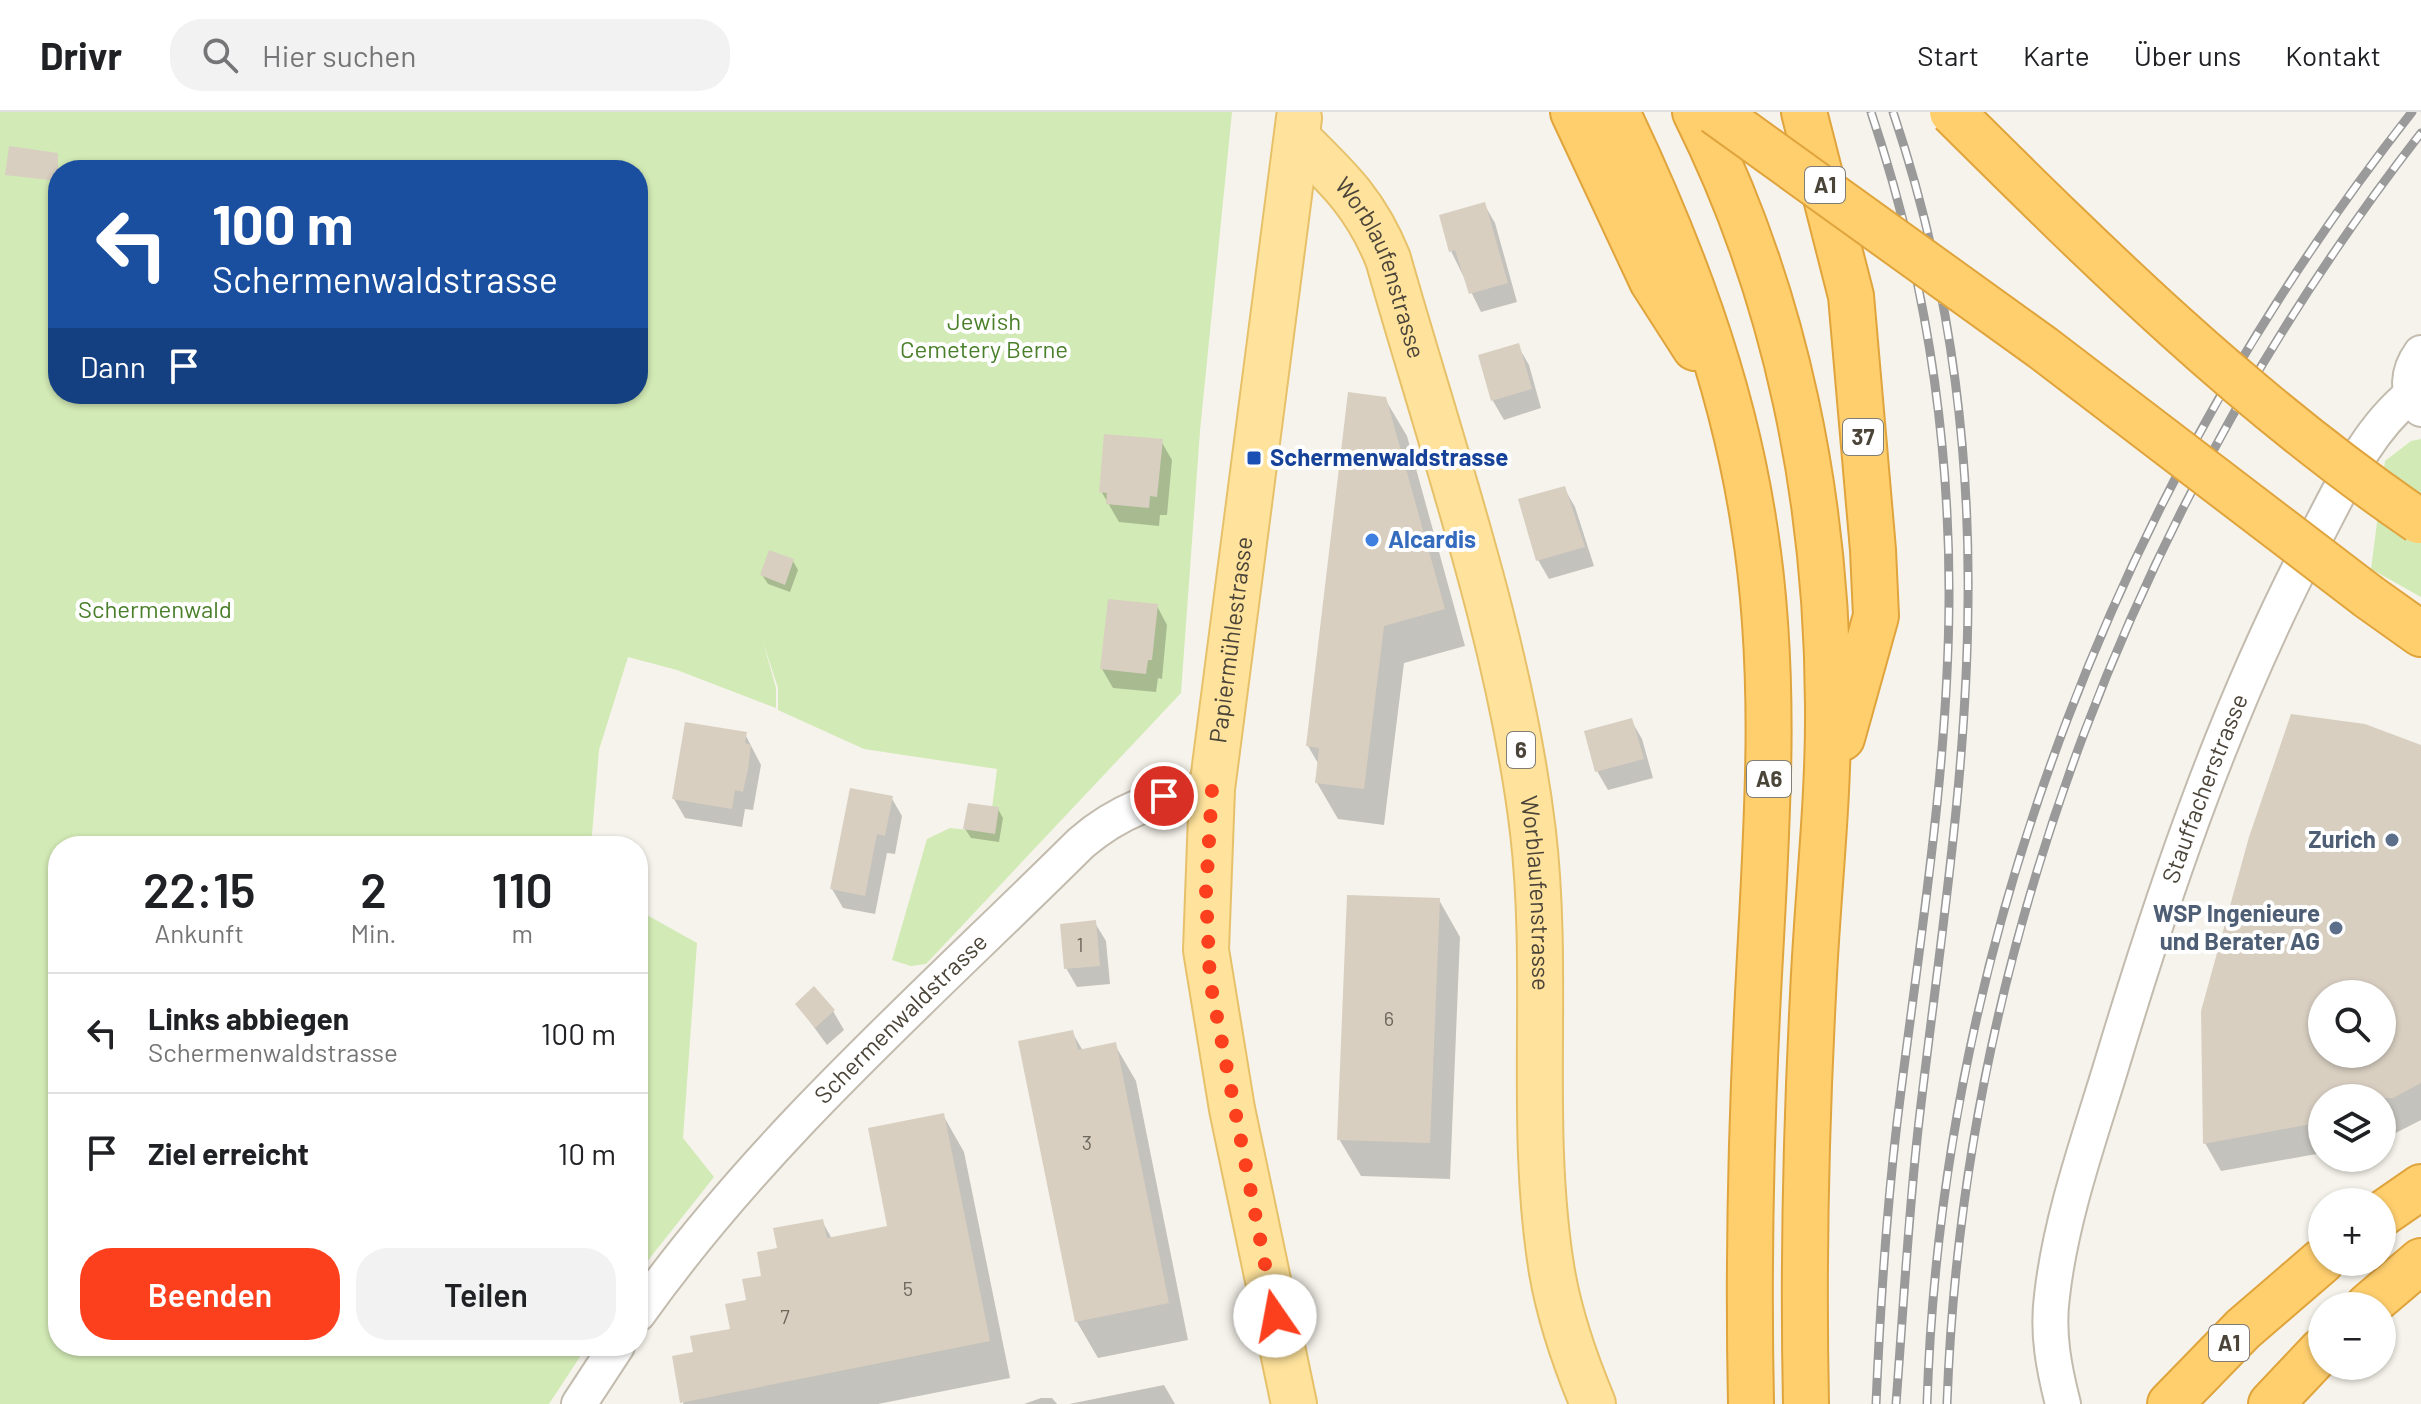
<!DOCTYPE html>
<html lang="de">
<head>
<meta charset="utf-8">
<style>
	body { margin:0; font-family:Barlow,sans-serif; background:#f2f2f2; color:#202124; height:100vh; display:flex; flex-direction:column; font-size:30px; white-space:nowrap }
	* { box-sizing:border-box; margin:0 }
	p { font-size:26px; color:#757577 }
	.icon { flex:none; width:44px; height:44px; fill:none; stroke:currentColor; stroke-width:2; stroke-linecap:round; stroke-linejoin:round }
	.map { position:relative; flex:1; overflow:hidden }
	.sheet { position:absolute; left:48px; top:724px; width:600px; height:520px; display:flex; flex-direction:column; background:#fff; border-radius:32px; box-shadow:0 2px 6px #0004 }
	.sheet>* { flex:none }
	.top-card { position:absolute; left:48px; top:48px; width:600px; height:244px; border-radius:32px; box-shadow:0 2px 6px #0004; background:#1a4fa0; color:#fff; overflow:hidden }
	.tools { position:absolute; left:2308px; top:868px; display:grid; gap:16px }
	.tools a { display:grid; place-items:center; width:88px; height:88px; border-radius:50%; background:#fff; box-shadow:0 2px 6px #0004; font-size:40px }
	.pin { position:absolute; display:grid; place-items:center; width:68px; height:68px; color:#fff; margin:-34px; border:4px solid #fff; border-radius:50%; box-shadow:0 2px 8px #0007 }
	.me { position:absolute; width:88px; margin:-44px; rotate:348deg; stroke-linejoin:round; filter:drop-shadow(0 0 6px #0008) }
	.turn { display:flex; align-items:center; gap:28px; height:168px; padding:0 32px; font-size:36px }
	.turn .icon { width:104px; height:104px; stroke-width:2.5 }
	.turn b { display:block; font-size:56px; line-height:68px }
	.then { display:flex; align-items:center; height:76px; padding:0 32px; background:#0003; gap:16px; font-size:30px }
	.eta { display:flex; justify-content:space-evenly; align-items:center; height:136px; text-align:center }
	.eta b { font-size:48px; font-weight:600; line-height:56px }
	.cta { display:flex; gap:16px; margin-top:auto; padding:16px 32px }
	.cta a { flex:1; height:92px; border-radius:32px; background:#fc3f1d; color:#fff; font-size:32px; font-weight:600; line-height:92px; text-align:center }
	.cta a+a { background:#f2f2f2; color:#202124 }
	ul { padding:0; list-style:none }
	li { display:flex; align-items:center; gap:24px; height:120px; padding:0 32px; border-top:2px solid #e0e0e0 }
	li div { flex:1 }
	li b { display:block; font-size:30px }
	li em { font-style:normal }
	header { display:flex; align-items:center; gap:48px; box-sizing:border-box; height:112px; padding:0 40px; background:#fff; border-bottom:2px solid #e0e0e0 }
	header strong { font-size:38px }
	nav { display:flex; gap:44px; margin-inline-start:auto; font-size:28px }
	.search { width:560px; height:72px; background:#f2f2f2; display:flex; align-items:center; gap:20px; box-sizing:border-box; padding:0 28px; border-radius:32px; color:#757577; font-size:30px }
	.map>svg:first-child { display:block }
	.green { fill:#d2eab5; fill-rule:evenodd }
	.shadow { fill:#0003; fill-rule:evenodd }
	.building { fill:#d8cfc1; fill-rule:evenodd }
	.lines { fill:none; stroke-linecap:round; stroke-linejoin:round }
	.minor-casing { stroke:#c2bbae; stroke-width:38 }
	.major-casing { stroke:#e6c16a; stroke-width:48 }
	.highway-casing { stroke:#e0a43c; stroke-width:48 }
	.minor { stroke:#fff; stroke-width:34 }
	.major { stroke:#ffe39c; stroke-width:44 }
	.highway { stroke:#ffcf6e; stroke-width:44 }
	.rail-casing { stroke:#9a9a9a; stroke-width:9 }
	.rail { stroke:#fff; stroke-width:6; stroke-dasharray:18; stroke-linecap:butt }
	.highway-bridge-casing { stroke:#e0a43c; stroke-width:48; stroke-linecap:butt }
	.highway-bridge { stroke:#ffcf6e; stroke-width:44 }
	.route { stroke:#fc3f1d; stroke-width:14; stroke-dasharray:0 25.2 }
	.transit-dot { fill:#1a4fb4; stroke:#fff; stroke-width:3 }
	.shop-dot { fill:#3f7fe0; stroke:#fff; stroke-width:3 }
	.service-dot { fill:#5c6f8a; stroke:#fff; stroke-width:3 }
	.labels { text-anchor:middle; stroke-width:8; stroke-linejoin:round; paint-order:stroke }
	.number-label { font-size:20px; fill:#6e675b }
	.shield { fill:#fff; stroke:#817c74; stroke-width:2 }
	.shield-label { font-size:22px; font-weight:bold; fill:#4b4439 }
	.street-label { font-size:24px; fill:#4b4439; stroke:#fff }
	.park-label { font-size:24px; fill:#4a7f2a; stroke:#fff }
	.transit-label { font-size:24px; font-weight:bold; fill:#164399; stroke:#fff; text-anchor:start }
	.shop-label { font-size:24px; font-weight:bold; fill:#366cbe; stroke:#fff; text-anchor:start }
	.service-label { font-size:24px; font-weight:bold; fill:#4e5e75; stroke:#fff; text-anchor:end }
</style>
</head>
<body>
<header>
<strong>Drivr</strong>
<div class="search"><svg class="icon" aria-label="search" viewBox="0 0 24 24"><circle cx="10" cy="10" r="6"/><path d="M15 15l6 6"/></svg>Hier suchen</div>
<nav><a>Start</a><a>Karte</a><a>Über uns</a><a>Kontakt</a></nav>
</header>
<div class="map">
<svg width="2421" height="1292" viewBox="0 0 2421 1292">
	<rect width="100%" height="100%" fill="#f6f3ec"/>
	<g class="green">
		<path d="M0 0H1232L1200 319 1181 581 926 852 911 854 892 848 927 727 950 716 989 720 997 657 864 637 778 598V576L763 530 776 576V596L677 558 628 545 599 638 591 734H58V1234H587L549 1292H0ZM58 58H638V282H58Z"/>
		<path d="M2421 327V485L2371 457 2385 349 2411 329Z"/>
		<path d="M638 798 697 831 683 1026 714 1065 638 1161Z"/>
	</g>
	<g class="shadow">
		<path d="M1484 92 1495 111 1517 190 1481 200 1451 139 1441 104Z"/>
		<path d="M1518 234 1529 253 1541 296 1504 308 1493 289 1480 245Z"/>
		<path d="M1385 287 1407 324 1465 534 1404 551 1384 713 1338 707 1317 671 1319 653 1308 634Z"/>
		<path d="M1161 329 1172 348 1167 403H1160L1159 414 1119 410 1101 379Z"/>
		<path d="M1564 376 1575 395 1594 454 1549 467 1538 448 1521 389Z"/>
		<path d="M793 449 798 458 790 480 768 472 762 463Z"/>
		<path d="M1157 494 1167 513 1162 567 1158 566 1156 580 1113 576 1102 557Z"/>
		<path d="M1631 608 1642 627 1653 666 1608 678 1597 659Z"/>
		<path d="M745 622 761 653 753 698 745 697 742 715 685 706 674 687Z"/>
		<path d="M2421 635V1008L2382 1028V986H2322V1041L2221 1059 2205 1031ZM2322 882H2382V942H2322Z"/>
		<path d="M891 685 902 704 895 742 887 741 875 802 843 796 832 777Z"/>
		<path d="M998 697 1003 706 999 730 971 726 965 717Z"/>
		<path d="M1439 788 1460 825 1450 1067 1361 1064 1339 1027Z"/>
		<path d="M1095 811 1106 829 1110 872 1077 875 1066 856Z"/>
		<path d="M797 892 833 899 844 918 827 933Z"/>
		<path d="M1072 920 1083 939 1115 933 1136 969 1188 1228 1098 1246 1077 1210Z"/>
		<path d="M943 1003 964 1040 1010 1266 878 1292H683L695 1242 732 1218 779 1138 822 1109 832 1127 889 1115Z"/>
		<path d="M1164 1273 1175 1292H1069Z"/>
		<path d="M1041 1286H1052L1057 1292H1024Z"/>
	</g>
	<g class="building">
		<path d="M9 34 58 41V69L5 63Z"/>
		<path d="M1485 90 1508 171 1469 182 1455 138 1449 140 1439 103Z"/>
		<path d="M1519 231 1532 277 1491 289 1478 243Z"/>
		<path d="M1348 280 1386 285 1445 497 1384 514 1364 677 1315 671 1319 636 1306 634Z"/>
		<path d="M1104 322 1163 327 1157 385 1150 384 1149 396 1106 392 1107 381 1099 380Z"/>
		<path d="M1565 374 1585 435 1536 449 1518 387Z"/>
		<path d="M769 438 794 447 785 473 760 463Z"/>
		<path d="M1108 487 1158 492 1152 548H1148L1146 562 1100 557Z"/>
		<path d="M2291 602 2365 612 2421 633V971L2393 986H2322V1010L2203 1032 2201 899 2249 725ZM2322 882H2382V942H2322Z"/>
		<path d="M1632 606 1644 647 1595 660 1584 619Z"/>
		<path d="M685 610 747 620 745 631 751 633 748 657 743 680 735 678 732 697 672 687Z"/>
		<path d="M850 676 893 684 885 724 877 722 865 784 830 777Z"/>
		<path d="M968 691 999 695 995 722 963 717Z"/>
		<path d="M1347 783 1440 786 1430 1031 1337 1028Z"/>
		<path d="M1096 808 1100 854 1064 857 1060 812Z"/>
		<path d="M814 874 835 898 815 916 795 892Z"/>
		<path d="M1073 918 1078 938 1116 930 1169 1191 1075 1210 1018 929Z"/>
		<path d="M944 1001 990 1229 680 1291 672 1244 693 1240 690 1224 730 1217 725 1192 746 1188 742 1167 761 1164 757 1140 777 1136 773 1116 823 1107 827 1126 887 1114 868 1016Z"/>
	</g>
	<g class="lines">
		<g class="minor-casing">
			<g id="minor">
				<path d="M2421 241C2408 259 2405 280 2421 297"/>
				<path id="s1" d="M638 1202C763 1026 928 883 1081 731 1119 698 1162 682 1212 677"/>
				<path d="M579 1292 617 1234"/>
				<path id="s2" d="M2063 1292C2054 1257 2047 1221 2052 1184 2061 1103 2091 1022 2114 945 2168 766 2228 592 2315 426 2342 375 2366 319 2412 282"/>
			</g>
		</g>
		<g class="major-casing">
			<g id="major">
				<path id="s3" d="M1297 26C1339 67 1366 92 1388 147 1441 334 1510 528 1533 720 1550 866 1528 1015 1552 1160 1560 1206 1575 1249 1593 1292"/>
				<path id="s4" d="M1294 1292 1232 997 1206 838 1212 677 1299 6"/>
			</g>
		</g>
		<g class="highway-casing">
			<g id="highway">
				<path d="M1573 0 1652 169 1695 236"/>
				<path d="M1617 0C1680 132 1732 268 1754 413 1779 569 1766 725 1758 882 1751 1018 1748 1155 1751 1292"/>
				<path d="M1695 0C1787 184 1827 388 1828 593 1829 690 1817 787 1813 883 1806 1019 1803 1156 1806 1292"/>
				<path d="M1804 0 1851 184 1873 438 1876 504 1842 626"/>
				<path d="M2369 485 2421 522"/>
				<path d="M2382 1102 2421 1075"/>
				<path d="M2368 1194 2421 1149"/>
				<path d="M2170 1292 2243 1217 2322 1149"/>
				<path d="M2271 1292 2322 1238"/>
			</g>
		</g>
		<use href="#minor" class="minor"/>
		<use href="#major" class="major"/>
		<use href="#highway" class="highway"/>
		<g class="rail-casing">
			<g id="rail">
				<path d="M1871 0C1924 158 1950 323 1949 489 1948 664 1918 838 1897 1011 1886 1104 1880 1198 1876 1292"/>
				<path d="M1893 0C1946 157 1970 324 1968 490 1967 667 1938 842 1918 1018 1908 1109 1903 1200 1896 1292"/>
				<path d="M1927 1292C1942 824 2124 366 2412 0"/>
				<path d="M1947 1292C1963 833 2140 382 2421 21"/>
			</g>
		</g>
		<use href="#rail" class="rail"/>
		<g class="highway-bridge-casing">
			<g id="highway-bridge">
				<path d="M1715 0 2043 236 2369 485"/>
				<path d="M1952 0C2100 147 2246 291 2419 409"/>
			</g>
		</g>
		<use href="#highway-bridge" class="highway-bridge"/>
	</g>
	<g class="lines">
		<path class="route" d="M1164 684 1212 677 1206 780 1210 869 1275 1204"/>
	</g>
	<rect class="transit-dot" x="1246" y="338" width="16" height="16" rx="4"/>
	<circle class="shop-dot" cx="1372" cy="428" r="8"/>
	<g class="service-dot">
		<circle cx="2392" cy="728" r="8"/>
		<circle cx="2336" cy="816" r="8"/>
	</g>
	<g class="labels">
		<g class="number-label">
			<text x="1080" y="840">1</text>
			<text x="1389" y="914">6</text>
			<text x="1087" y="1038">3</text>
			<text x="908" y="1184">5</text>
			<text x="785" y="1212">7</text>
		</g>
		<g class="shield">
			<rect x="1805" y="55" width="40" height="36" rx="6"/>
			<rect x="1843" y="307" width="40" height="36" rx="6"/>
			<rect x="1507" y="620" width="28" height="36" rx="6"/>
			<rect x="1747" y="649" width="44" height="36" rx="6"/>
			<rect x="2209" y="1213" width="40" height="36" rx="6"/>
		</g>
		<g class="shield-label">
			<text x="1825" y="81">A1</text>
			<text x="1863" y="333">37</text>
			<text x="1521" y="646">6</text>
			<text x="1769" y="675">A6</text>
			<text x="2229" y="1239">A1</text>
		</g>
		<g class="street-label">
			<text dy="8" stroke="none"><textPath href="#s3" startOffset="158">Worblaufenstrasse</textPath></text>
			<text dy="8" stroke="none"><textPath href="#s4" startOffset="774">Papiermühlestrasse</textPath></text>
			<text dy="8" stroke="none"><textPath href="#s2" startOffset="640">Stauffacherstrasse</textPath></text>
			<text dy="8" stroke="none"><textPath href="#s3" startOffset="806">Worblaufenstrasse</textPath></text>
			<text dy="8" stroke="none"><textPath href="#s1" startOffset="396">Schermenwaldstrasse</textPath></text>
		</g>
		<g class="park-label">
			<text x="984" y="218">Jewish<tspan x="984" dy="28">Cemetery Berne</tspan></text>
			<text x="155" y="506">Schermenwald</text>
		</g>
		<g class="transit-label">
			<text x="1270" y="354">Schermenwaldstrasse</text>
		</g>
		<g class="shop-label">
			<text x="1388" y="436">Alcardis</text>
		</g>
		<g class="service-label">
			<text x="2376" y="736">Zurich</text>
			<text x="2320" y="810">WSP Ingenieure<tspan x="2320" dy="28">und Berater AG</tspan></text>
		</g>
	</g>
</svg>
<div class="tools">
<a><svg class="icon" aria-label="search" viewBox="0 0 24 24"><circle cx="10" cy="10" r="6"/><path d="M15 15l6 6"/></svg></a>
<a><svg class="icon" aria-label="layers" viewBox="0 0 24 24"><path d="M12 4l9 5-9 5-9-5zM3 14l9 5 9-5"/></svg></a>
<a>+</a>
<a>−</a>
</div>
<div class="pin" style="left:1164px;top:684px;background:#d93025"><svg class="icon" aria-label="arrive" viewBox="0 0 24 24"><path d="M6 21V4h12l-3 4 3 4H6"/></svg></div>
<svg class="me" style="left:1275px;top:1204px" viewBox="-20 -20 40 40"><circle r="19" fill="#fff"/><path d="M0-13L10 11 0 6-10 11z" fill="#fc3f1d"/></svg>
<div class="top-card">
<div class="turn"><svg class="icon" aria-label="left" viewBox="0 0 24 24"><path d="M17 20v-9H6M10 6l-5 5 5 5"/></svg><div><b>100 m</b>Schermenwaldstrasse</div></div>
<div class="then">Dann<svg class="icon" aria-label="arrive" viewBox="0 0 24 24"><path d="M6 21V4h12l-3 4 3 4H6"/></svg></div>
</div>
<section class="sheet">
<div class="eta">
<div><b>22:15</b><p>Ankunft</p></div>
<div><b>2</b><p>Min.</p></div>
<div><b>110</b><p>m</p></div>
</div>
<ul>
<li><svg class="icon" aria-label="left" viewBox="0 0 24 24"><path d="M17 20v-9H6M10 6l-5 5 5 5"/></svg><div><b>Links abbiegen</b><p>Schermenwaldstrasse</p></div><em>100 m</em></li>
<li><svg class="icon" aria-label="arrive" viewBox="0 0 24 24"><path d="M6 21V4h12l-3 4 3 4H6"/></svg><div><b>Ziel erreicht</b></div><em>10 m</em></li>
</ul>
<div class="cta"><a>Beenden</a><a>Teilen</a></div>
</section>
</div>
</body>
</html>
